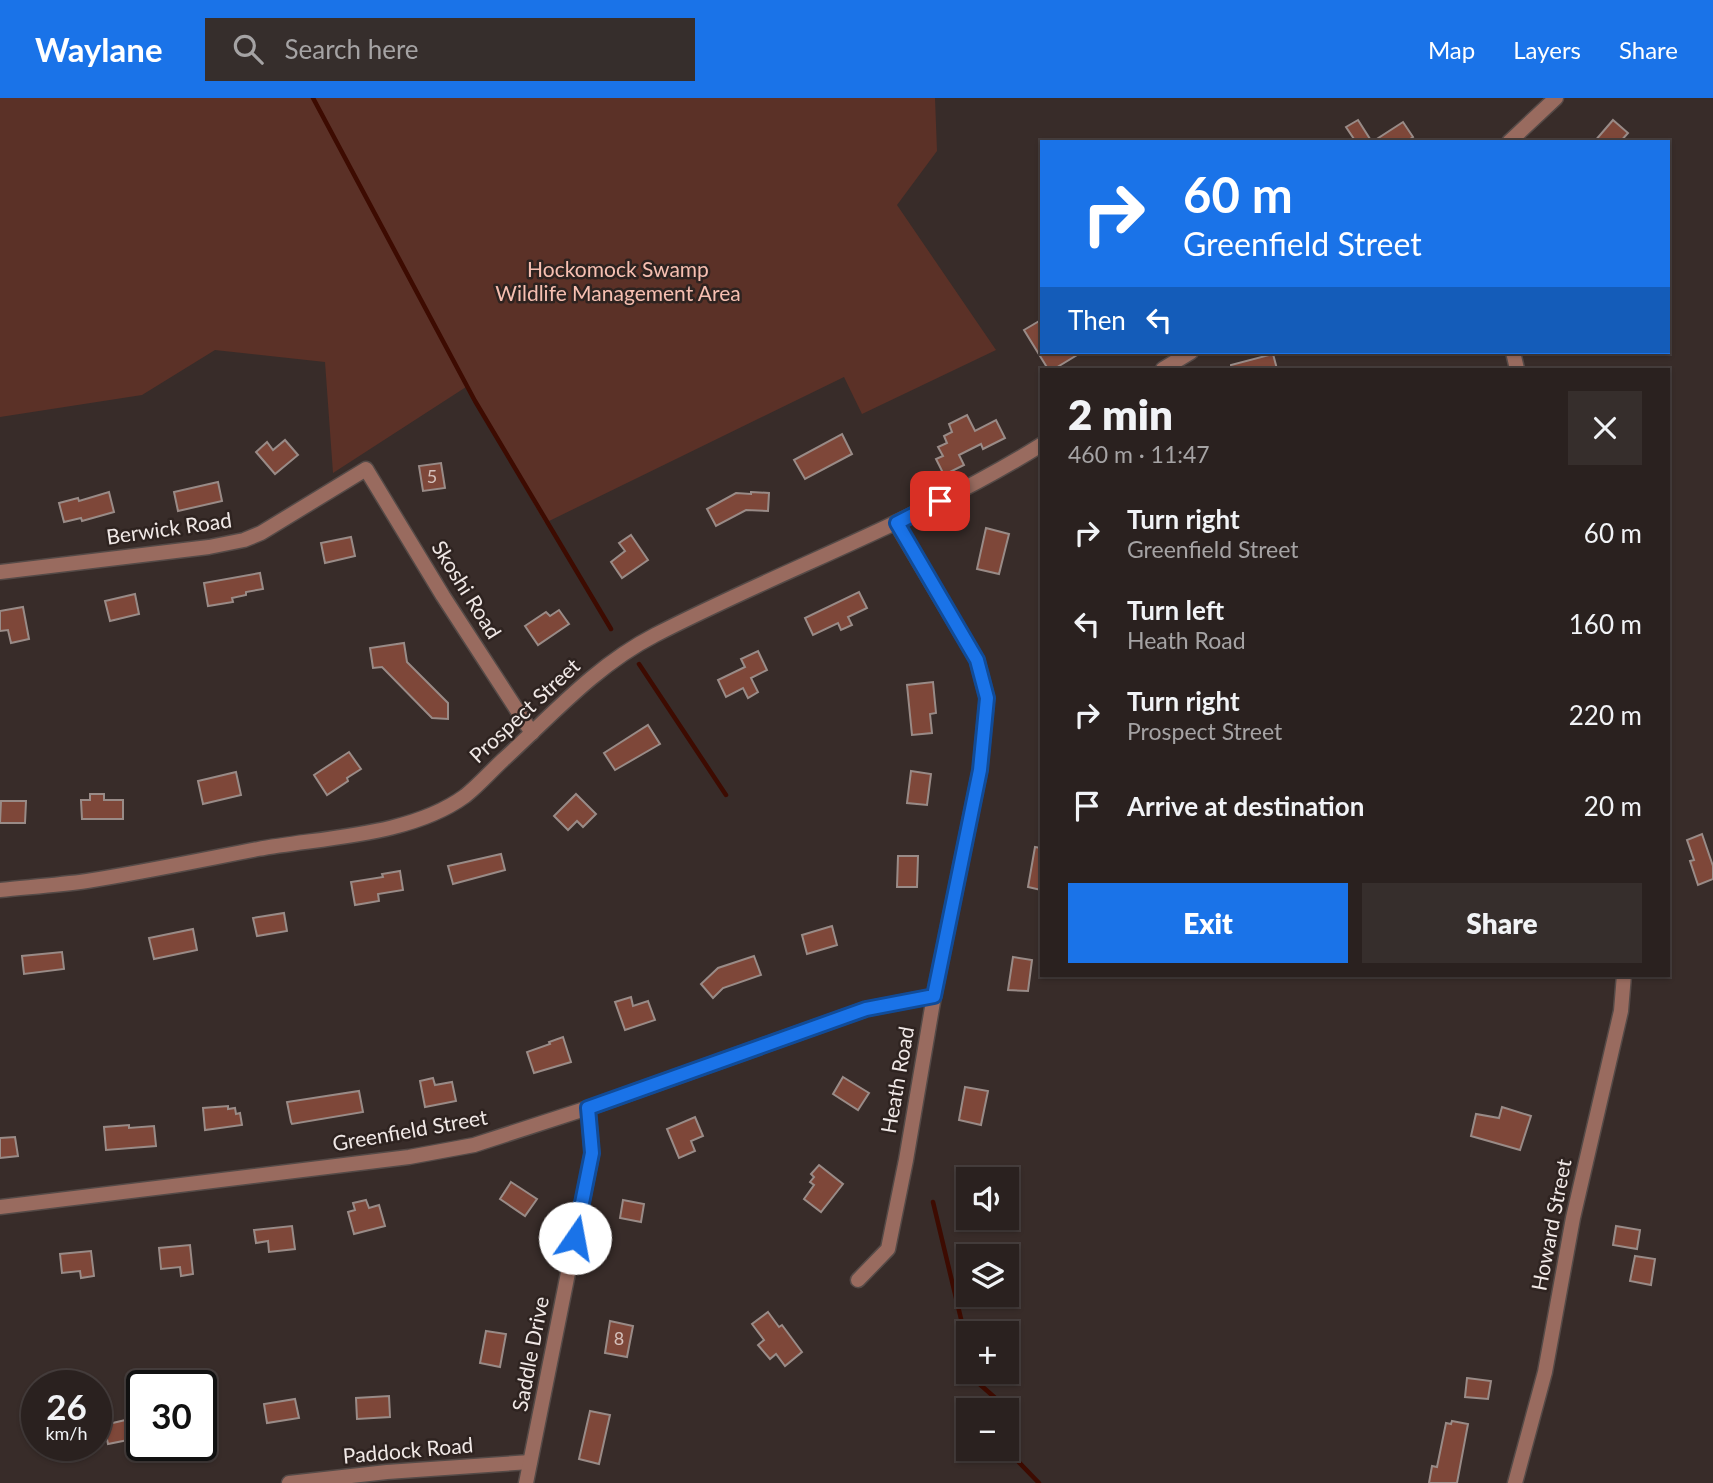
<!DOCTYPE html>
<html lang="en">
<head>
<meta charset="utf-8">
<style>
	body { margin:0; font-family:Lato,sans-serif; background:#362e2c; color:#f1f3f6; height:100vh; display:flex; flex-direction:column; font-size:26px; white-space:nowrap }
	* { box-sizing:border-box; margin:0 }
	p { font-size:23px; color:#a5a3a4 }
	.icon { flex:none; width:38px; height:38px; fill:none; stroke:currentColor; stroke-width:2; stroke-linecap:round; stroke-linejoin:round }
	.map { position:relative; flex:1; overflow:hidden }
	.sheet { position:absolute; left:1040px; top:270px; width:630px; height:609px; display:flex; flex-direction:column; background:#2a211f; border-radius:0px; box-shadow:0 2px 5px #0004,0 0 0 2px #463e3d }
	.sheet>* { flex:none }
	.hud { position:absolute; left:1040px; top:42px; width:630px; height:214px; border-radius:0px; box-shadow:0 2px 5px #0004,0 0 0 2px #463e3d; background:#1a73e8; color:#fff; overflow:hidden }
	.tools { position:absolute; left:956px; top:1069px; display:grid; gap:14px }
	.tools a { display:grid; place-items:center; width:63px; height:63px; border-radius:0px; background:#2a211f; box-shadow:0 2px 5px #0004,0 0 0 2px #463e3d; font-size:35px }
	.speed { position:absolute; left:21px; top:1272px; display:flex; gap:14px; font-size:35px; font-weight:700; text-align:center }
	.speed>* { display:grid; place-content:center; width:91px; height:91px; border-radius:50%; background:#2a211f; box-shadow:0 2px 5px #0004,0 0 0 2px #463e3d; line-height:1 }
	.speed small { font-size:18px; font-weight:400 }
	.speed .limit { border:4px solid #111; border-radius:10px; background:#fff; color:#111 }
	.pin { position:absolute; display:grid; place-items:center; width:60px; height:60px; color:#fff; margin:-30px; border-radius:14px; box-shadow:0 4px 10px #0006 }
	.me { position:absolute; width:77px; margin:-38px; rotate:12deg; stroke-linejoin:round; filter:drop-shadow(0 0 5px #0008) }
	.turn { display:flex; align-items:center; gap:24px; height:147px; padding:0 28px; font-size:32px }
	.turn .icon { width:91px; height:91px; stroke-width:2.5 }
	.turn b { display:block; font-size:49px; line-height:60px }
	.then { display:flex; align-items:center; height:66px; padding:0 28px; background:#0003; gap:14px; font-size:26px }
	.round { display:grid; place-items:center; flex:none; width:74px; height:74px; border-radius:0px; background:#362e2c }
	.head { display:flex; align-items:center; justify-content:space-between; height:119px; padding:0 28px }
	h1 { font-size:42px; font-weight:800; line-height:52px }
	.cta { display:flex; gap:14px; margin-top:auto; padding:14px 28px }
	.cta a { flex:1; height:80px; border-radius:0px; background:#1a73e8; color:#fff; font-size:28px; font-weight:800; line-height:80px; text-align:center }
	.cta a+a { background:#362e2c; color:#f1f3f6 }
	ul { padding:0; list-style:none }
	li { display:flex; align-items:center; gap:21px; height:91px; padding:0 28px }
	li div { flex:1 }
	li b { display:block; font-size:26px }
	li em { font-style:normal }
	header { display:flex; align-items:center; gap:42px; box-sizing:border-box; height:98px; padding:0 35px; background:#1a73e8; color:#fff }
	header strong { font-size:33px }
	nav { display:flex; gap:38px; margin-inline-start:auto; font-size:24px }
	.search { width:490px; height:63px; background:#362e2c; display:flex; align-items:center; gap:18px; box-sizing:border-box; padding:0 24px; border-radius:0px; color:#a5a3a4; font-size:26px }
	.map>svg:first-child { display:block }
	.green { fill:#5b3127 }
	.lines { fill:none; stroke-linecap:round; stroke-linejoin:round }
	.stream { stroke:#3d0b01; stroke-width:4.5 }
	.building { fill:#7e4739; stroke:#998b87; stroke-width:2 }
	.street-casing { stroke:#554a47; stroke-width:17 }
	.street { stroke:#996b5f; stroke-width:14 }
	.route-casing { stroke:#114b97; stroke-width:18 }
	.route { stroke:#1a73e8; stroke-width:12 }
	.labels { text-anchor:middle; stroke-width:5; stroke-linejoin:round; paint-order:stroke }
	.number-label { font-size:18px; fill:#d4c0bb }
	.park-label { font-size:21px; fill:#f6bfb1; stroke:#2e2320 }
	.street-label { font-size:21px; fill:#f0e8e6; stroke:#2e2320 }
</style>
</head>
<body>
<header>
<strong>Waylane</strong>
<div class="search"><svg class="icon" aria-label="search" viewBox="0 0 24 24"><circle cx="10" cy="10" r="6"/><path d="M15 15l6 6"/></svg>Search here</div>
<nav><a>Map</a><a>Layers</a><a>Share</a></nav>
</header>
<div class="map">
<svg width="1713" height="1385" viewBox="0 0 1713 1385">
	<rect width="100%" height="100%" fill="#382c29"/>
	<path class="green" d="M0 0H935L937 53 897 107 996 252 862 316 844 279 545 425 466 289 333 375 325 264 215 252 142 297 0 319Z"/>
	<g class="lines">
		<g class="stream">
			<path d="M313 0 475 303 611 531"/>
			<path d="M639 566 726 697"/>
			<path d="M933 1104 968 1250"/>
			<path d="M973 1274 976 1283 1001 1305 1000 1312"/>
			<path d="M1006 1351 1039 1385"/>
		</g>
	</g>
	<g class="building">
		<path d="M1358 22 1372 44 1403 24 1413 39 1406 44H1356L1346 29Z"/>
		<path d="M1613 22 1628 35 1620 44H1594Z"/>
		<path d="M1041 222V254H1082L1054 271H1048L1024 232Z"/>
		<path d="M1273 256 1277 271H1231V267Z"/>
		<path d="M967 317 975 333 996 322 1005 340 983 351 981 346 959 357 964 367 944 377 936 361 943 358 938 349 947 345 944 338 952 334 949 326Z"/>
		<path d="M842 336 852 356 805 381 794 362Z"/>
		<path d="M285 342 298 357 275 376 256 354 267 344 273 352Z"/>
		<path d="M441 365 445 390 423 393 419 368Z"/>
		<path d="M218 384 222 403 178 413 174 394Z"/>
		<path d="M109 394 114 414 82 423 81 420 64 424 59 405 78 400 79 403Z"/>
		<path d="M751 394 769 395 768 413 746 412 716 428 707 411 736 395 751 396Z"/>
		<path d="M986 430 1009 436 999 476 977 471Z"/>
		<path d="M631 437 648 462 622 480 611 464 625 453 619 445Z"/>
		<path d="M351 439 355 458 325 465 321 445Z"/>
		<path d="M260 475 263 491 246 494V497L232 500 233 504 208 508 204 485Z"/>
		<path d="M859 494 867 510 848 519 852 527 841 532 838 525 813 537 805 520Z"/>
		<path d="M135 496 139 516 110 523 105 503Z"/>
		<path d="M23 509 29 541 11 545 8 532 0 533V513Z"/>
		<path d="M559 512 569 526 538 547 525 528 546 514 550 518Z"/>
		<path d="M404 545 407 564 448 605V621L432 620 382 569 373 570 370 550Z"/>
		<path d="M758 553 767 572 751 580 758 594 748 600 743 590 726 599 718 582 745 569 741 561Z"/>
		<path d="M933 584 936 615 930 616 932 635 912 637 907 587Z"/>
		<path d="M648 627 660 646 615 672 604 655Z"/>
		<path d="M349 654 361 671 347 680 348 683 327 697 314 677Z"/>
		<path d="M911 673 931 676 927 707 907 705Z"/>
		<path d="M236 674 241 697 203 706 198 683Z"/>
		<path d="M90 696H104V702H123V721H82L81 702H90Z"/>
		<path d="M576 696 596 716 583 729 577 723 568 732 554 718Z"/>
		<path d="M1 703H26L25 725H0Z"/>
		<path d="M1702 736 1713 768V781L1698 787 1690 763 1694 762 1687 742Z"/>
		<path d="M1035 749 1041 750V792L1028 789Z"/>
		<path d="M501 756 505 772 453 786 448 768Z"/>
		<path d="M898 758H918L917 789H897Z"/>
		<path d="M400 773 403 792 378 796 379 803 355 807 351 784 383 779 382 776Z"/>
		<path d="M284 815 287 833 257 838 253 820Z"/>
		<path d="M832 828 837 847 807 856 802 837Z"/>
		<path d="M193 831 197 852 154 861 149 840Z"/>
		<path d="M62 854 64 871 24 876 22 858Z"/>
		<path d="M754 858 761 877 723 890 713 900 701 886 718 870Z"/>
		<path d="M1013 859 1032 862 1028 893 1008 892Z"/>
		<path d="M631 899 633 908 648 903 655 922 625 932 615 904Z"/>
		<path d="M563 939 571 964 534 975 527 954 550 946 549 944Z"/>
		<path d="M843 979 869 995 858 1012 833 996Z"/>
		<path d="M433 980 435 987 452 984 456 1003 425 1009 420 983Z"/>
		<path d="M965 989 988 993 981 1027 959 1022Z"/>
		<path d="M359 993 363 1014 292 1026 291 1024 287 1004Z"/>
		<path d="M228 1008V1011L235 1010 236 1016 240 1015 242 1027 205 1032 203 1010Z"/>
		<path d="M1502 1009 1531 1018 1520 1052 1471 1038 1476 1016 1499 1020Z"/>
		<path d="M695 1019 703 1038 691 1043 695 1053 679 1060 667 1031Z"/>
		<path d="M129 1027V1030L154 1028 156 1048 106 1052 104 1029Z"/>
		<path d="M15 1039 18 1058 0 1060V1040Z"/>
		<path d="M819 1067 843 1086 821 1114 804 1101 814 1087 810 1084 814 1079 811 1076Z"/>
		<path d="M511 1084 537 1101 525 1118 500 1101Z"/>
		<path d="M366 1102 369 1110 379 1107 385 1128 354 1136 348 1114 355 1112 353 1105Z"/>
		<path d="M623 1102 644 1106 641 1124 620 1120Z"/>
		<path d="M292 1128 295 1151 269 1154 268 1143 256 1145 254 1132Z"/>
		<path d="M1616 1128 1640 1132 1637 1151 1613 1147Z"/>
		<path d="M190 1147 193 1176 181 1178 180 1169 161 1171 159 1150Z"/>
		<path d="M91 1153 94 1178 81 1180 80 1173 62 1175 60 1156Z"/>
		<path d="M1635 1158 1655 1161 1651 1187 1630 1183Z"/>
		<path d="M768 1214 779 1229 782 1227 802 1254 785 1268 776 1256 770 1261 758 1247 764 1242 752 1226Z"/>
		<path d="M610 1223 633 1228 627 1259 605 1255Z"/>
		<path d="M486 1233 506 1236 500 1269 480 1265Z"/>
		<path d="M1467 1280 1491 1283 1488 1301 1465 1299Z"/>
		<path d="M389 1298 390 1319 357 1321 356 1300Z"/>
		<path d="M295 1301 299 1320 267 1325 264 1306Z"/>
		<path d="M590 1313 610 1317 599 1366 579 1361Z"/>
		<path d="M134 1320 138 1340 108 1346 104 1327Z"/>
		<path d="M1452 1323 1468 1326 1457 1385H1429L1432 1368 1437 1369 1446 1325 1451 1326Z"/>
	</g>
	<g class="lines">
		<g class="street-casing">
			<g id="street">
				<path d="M1509 44 1556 0"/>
				<path d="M1513 254 1517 271"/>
				<path d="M1163 271 1191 254"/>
				<path d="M0 474 209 449 244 442 261 435 366 371 443 498 532 635"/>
				<path d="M0 792C29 789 58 787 87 783 144 774 201 762 258 751 324 739 410 738 465 698 479 687 491 673 503 662 552 617 595 568 655 537 783 471 919 423 1041 347"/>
				<path d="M0 1109 409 1059 474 1047 594 1008 866 911 934 898"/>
				<path d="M858 1182 888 1151 906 1062 934 898 980 672 987 600 977 562 896 425"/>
				<path d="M289 1385 387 1374 530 1364"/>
				<path d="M526 1385 592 1055 588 1010"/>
				<path d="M1515 1385 1545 1274 1573 1120 1621 913 1624 877"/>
			</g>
		</g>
		<use href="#street" class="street"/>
	</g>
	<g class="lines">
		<g class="route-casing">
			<path id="route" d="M575 1140 592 1055 588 1010 866 911 934 898 980 672 987 600 977 562 897 425 940 403"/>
		</g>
		<use href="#route" class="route"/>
	</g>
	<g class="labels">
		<g class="number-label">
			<text x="432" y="385">5</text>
			<text x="619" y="1247">8</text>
		</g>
		<g class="park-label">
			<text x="618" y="179">Hockomock Swamp<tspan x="618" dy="24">Wildlife Management Area</tspan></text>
		</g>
		<g class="street-label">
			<text transform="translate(169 431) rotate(-8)" y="7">Berwick Road</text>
			<text transform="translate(466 492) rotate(58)" y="7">Skoshi Road</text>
			<text transform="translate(525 613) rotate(-43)" y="7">Prospect Street</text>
			<text transform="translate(898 982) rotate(-80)" y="7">Heath Road</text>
			<text transform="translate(410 1033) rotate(-10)" y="7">Greenfield Street</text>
			<text transform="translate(1552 1127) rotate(-79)" y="7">Howard Street</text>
			<text transform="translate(531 1256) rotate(-79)" y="7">Saddle Drive</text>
			<text transform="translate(408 1353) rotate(-5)" y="7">Paddock Road</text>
		</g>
	</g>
</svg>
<div class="tools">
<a><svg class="icon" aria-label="sound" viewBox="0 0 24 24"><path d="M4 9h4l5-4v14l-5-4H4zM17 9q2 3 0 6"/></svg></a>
<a><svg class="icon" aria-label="layers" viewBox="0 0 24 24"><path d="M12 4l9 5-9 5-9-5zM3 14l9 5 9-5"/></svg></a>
<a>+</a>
<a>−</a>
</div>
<div class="speed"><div>26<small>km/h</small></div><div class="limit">30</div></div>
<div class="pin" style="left:940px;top:403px;background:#d93025"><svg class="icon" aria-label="arrive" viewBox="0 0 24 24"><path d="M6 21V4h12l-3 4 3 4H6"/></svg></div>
<svg class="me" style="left:575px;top:1140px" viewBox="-20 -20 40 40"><circle r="19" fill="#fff"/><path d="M0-13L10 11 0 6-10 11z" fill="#1a73e8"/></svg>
<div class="hud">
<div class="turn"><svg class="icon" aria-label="right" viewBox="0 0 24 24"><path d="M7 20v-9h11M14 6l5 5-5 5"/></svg><div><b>60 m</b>Greenfield Street</div></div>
<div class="then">Then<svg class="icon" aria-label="left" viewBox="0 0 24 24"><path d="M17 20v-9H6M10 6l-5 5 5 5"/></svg></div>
</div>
<section class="sheet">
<div class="head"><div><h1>2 min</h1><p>460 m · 11:47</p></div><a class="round"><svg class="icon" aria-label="close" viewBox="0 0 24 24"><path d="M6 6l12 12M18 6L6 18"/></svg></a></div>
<ul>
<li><svg class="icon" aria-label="right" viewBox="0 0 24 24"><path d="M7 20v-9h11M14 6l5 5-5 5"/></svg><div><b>Turn right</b><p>Greenfield Street</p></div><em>60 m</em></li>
<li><svg class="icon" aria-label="left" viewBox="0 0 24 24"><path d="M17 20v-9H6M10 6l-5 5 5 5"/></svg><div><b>Turn left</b><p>Heath Road</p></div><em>160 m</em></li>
<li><svg class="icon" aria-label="right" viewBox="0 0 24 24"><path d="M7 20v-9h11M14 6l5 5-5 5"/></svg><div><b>Turn right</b><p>Prospect Street</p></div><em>220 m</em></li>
<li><svg class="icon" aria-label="arrive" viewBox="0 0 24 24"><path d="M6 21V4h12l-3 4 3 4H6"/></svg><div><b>Arrive at destination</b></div><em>20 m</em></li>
</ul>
<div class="cta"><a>Exit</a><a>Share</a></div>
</section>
</div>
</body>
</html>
